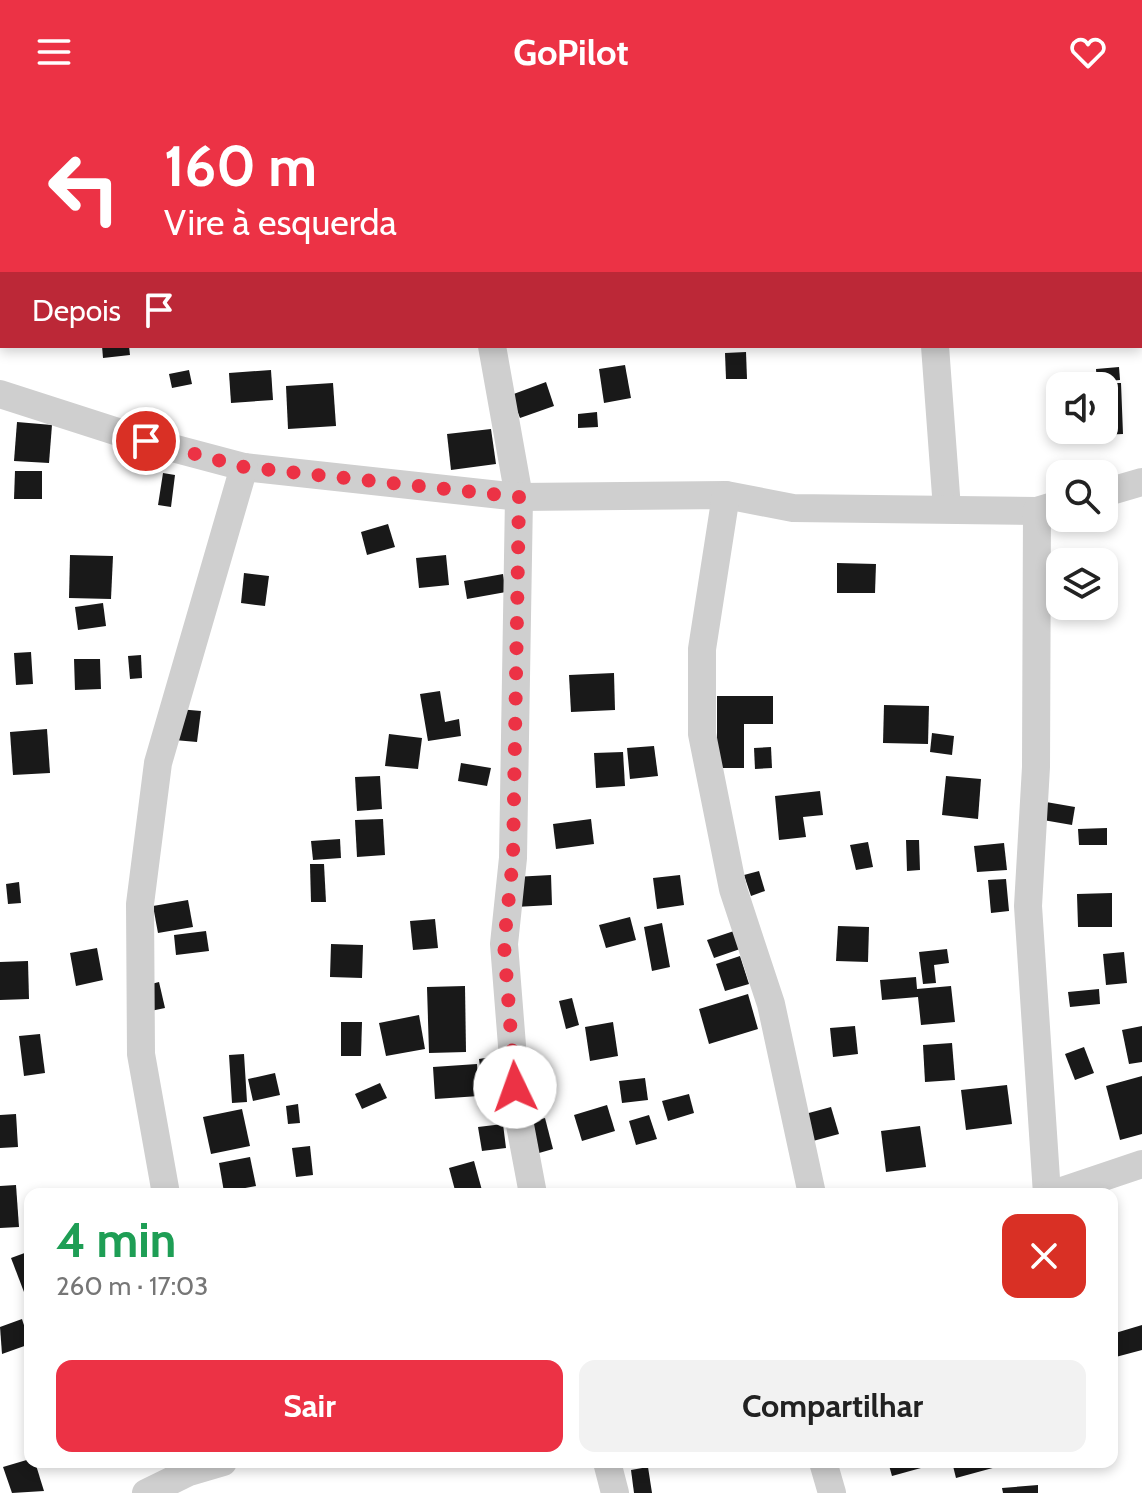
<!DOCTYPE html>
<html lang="pt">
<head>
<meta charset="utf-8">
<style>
	body { margin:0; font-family:Cabin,sans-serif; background:#f2f2f2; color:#222; height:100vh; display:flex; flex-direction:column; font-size:30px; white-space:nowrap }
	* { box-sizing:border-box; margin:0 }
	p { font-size:26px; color:#767676 }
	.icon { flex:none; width:44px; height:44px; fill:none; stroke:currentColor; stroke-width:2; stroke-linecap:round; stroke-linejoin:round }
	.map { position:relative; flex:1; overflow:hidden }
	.drawer { position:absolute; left:24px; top:1084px; width:1094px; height:280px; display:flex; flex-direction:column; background:#fff; border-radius:16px; box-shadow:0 4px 12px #0003 }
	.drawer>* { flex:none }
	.top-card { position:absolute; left:0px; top:0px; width:1142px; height:244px; box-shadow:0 4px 12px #0003; background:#ec3245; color:#fff; overflow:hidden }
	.buttons { position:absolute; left:1046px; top:268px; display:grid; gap:16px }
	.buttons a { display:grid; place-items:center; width:72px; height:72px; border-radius:16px; background:#fff; box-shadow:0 4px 12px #0003; font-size:40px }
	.pin { position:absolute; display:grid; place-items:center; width:68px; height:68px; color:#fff; margin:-34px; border:4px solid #fff; border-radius:50%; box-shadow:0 2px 8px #0007 }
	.me { position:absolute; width:88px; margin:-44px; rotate:357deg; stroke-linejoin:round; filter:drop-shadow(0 0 6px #0008) }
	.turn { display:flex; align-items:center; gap:28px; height:168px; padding:0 32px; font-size:36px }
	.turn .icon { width:104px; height:104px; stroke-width:2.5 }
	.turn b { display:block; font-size:56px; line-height:68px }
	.then { display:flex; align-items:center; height:76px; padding:0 32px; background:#0003; gap:16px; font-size:30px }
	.round { display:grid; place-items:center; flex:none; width:84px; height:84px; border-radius:16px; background:#f2f2f2 }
	.overview { display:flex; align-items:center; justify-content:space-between; height:136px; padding:0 32px }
	h1 { font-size:48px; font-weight:800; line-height:60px; color:#1e9e55 }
	.primary-button { display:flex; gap:16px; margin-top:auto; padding:16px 32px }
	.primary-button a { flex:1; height:92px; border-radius:16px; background:#ec3245; color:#fff; font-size:32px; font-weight:800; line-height:92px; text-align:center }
	.primary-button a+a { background:#f2f2f2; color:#222 }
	header { display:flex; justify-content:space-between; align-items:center; height:104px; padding:0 32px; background:#ec3245; color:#fff; font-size:36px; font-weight:800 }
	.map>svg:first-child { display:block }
	.building { fill:#191919 }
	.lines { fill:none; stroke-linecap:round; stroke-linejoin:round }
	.minor { stroke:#cfcfcf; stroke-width:28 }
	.route { stroke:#ec3245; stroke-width:14; stroke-dasharray:0 25.2 }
</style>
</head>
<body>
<header><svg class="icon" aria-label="menu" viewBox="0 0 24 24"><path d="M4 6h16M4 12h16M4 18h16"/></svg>GoPilot<svg class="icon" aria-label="heart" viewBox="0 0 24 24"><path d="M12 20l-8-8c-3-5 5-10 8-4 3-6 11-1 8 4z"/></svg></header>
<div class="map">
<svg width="1142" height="1389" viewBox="0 0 1142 1389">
	<rect width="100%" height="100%" fill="#fff"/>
	<g class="building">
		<path d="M102 242H129L130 251 103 254Z"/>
		<path d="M746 248 747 275H726L725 249Z"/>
		<path d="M625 261 631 294 604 299 599 265Z"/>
		<path d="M1119 263 1120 276 1097 278 1096 265Z"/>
		<path d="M189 266 192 280 172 284 169 270Z"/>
		<path d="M271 266 273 296 231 299 229 269Z"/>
		<path d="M546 278 554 302 520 314 511 291Z"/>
		<path d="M333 279 336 322 288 325 286 282Z"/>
		<path d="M1104 279H1121L1123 330 1077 332 1076 326H1104Z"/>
		<path d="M597 308 598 323 578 324V310Z"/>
		<path d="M17 318 52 321 49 359 14 357Z"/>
		<path d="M491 325 496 360 451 366 447 330Z"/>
		<path d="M15 367H42V395H14Z"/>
		<path d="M163 369 175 371 171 403 158 401Z"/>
		<path d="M388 420 395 443 367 451 361 428Z"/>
		<path d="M70 451 113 452 111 495 69 494Z"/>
		<path d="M446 451 449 481 419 484 416 454Z"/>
		<path d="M837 459 876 460 875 489H837Z"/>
		<path d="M244 469 269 472 265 502 241 499Z"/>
		<path d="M503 470 506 488 467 495 464 477Z"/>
		<path d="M103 499 106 522 78 526 75 503Z"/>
		<path d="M31 548 33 580 16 581 14 549Z"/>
		<path d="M141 551 142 574 130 575 128 552Z"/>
		<path d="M74 555H100L101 585 75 586Z"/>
		<path d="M614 569 615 606 571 608 569 571Z"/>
		<path d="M440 587 445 618 459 615 461 632 428 637 420 590Z"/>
		<path d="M717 592H773V620H744V664H717Z"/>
		<path d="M884 601 929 602 928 640 883 639Z"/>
		<path d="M167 604 201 607 197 638 163 635Z"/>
		<path d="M47 625 50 669 13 671 10 628Z"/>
		<path d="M932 629 954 632 952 651 930 648Z"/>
		<path d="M389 630 422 634 418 665 385 662Z"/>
		<path d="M654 642 658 672 630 675 627 644Z"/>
		<path d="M771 643 772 664 755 665 754 644Z"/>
		<path d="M623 648 625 682 596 684 594 649Z"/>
		<path d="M461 659 491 664 487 682 458 677Z"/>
		<path d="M380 672 382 705 357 707 355 673Z"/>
		<path d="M946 672 981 675 978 715 942 711Z"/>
		<path d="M820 687 823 711 803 713 806 733 779 736 775 692Z"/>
		<path d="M1046 698 1075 703 1072 721 1043 716Z"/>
		<path d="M383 715 385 751 357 753 355 716Z"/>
		<path d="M591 715 594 740 556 745 553 720Z"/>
		<path d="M1107 724V741H1079L1078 725Z"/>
		<path d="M340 735 341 754 313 756 311 737Z"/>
		<path d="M906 736H919L920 766 907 767Z"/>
		<path d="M868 738 873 763 856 766 850 741Z"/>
		<path d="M1004 739 1007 766 977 768 974 742Z"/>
		<path d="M310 760H324L326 798H311Z"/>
		<path d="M759 767 765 787 751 792 744 771Z"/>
		<path d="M551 771 552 801 515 803 514 773Z"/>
		<path d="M680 771 684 801 657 805 653 774Z"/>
		<path d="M1006 775 1009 807 991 809 988 776Z"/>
		<path d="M19 778 21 799 8 800 6 780Z"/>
		<path d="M1112 789V823H1078L1077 790Z"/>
		<path d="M188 796 193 823 158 829 153 802Z"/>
		<path d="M630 813 636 836 606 844 599 821Z"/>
		<path d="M435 815 438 844 413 846 410 817Z"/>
		<path d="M662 819 670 863 652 867 644 823Z"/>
		<path d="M838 822 869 823 868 858 836 857Z"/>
		<path d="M206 827 209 847 176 851 174 831Z"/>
		<path d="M734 827 740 845 714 854 707 836Z"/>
		<path d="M331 840 363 841 362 874 330 873Z"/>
		<path d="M97 844 103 876 76 882 70 849Z"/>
		<path d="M947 845 949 859 934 861 936 879 923 880 919 848Z"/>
		<path d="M1124 848 1127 879 1106 881 1103 850Z"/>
		<path d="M740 852 749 880 725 887 716 860Z"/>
		<path d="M28 857 29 895 0 896V858Z"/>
		<path d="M916 873 917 885 951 882 955 918 921 921 918 893 882 896 880 876Z"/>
		<path d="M159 878 165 904 141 909 136 884Z"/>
		<path d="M465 882 466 948 429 949 427 883Z"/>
		<path d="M1099 885 1100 900 1070 903 1068 888Z"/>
		<path d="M748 890 758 925 709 940 699 905Z"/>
		<path d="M572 894 579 921 566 925 559 897Z"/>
		<path d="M419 911 425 945 386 952 379 919Z"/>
		<path d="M341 918H362L361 952H341Z"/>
		<path d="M613 918 618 952 590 957 585 923Z"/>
		<path d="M855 922 858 950 833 953 830 924Z"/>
		<path d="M1142 922V958L1129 960 1122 926Z"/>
		<path d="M40 930 45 969 24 972 19 932Z"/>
		<path d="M952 939 955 976 925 978 923 941Z"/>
		<path d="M1084 943 1094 969 1075 976 1065 950Z"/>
		<path d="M244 950 247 998 232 999 229 951Z"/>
		<path d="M497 952 499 967 481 970 479 955Z"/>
		<path d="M477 960 479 992 435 995 433 963Z"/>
		<path d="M275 969 280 991 253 997 248 975Z"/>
		<path d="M1142 972V1030L1120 1036 1106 982Z"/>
		<path d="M645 974 648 996 622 999 619 977Z"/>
		<path d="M380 979 387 994 362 1005 355 990Z"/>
		<path d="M1007 981 1012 1020 966 1026 961 986Z"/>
		<path d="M689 990 694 1009 668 1017 662 997Z"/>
		<path d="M298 1000 300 1019 288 1020 286 1002Z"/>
		<path d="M607 1001 615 1027 582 1037 574 1011Z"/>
		<path d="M831 1003 839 1030 813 1037 805 1010Z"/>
		<path d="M242 1005 250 1042 211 1050 203 1013Z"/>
		<path d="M16 1010 18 1043 0 1044V1011Z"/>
		<path d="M649 1011 657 1035 636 1041 629 1017Z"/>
		<path d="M545 1014 553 1045 539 1049 530 1018Z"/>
		<path d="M503 1020 506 1044 482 1047 478 1023Z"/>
		<path d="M920 1022 926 1063 886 1068 881 1027Z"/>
		<path d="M310 1042 313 1071 296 1073 292 1044Z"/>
		<path d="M250 1053 256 1082 224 1088 219 1059Z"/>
		<path d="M474 1057 483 1090H456L449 1064Z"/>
		<path d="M16 1081 19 1123 0 1124V1082Z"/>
		<path d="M30 1147V1186L24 1188 11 1154Z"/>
		<path d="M22 1215 30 1240 2 1250 0 1223Z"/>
		<path d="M1142 1221V1246L1112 1254V1230Z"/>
		<path d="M30 1355 35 1358 44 1387 12 1389 3 1363Z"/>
		<path d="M888 1358H939V1359L892 1372Z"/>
		<path d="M952 1358H999L1000 1362 956 1374Z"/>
		<path d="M648 1363 652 1389H634L631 1366Z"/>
		<path d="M1038 1381V1389H1003L1002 1384Z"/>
	</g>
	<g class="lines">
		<g class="minor">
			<path d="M458 0V2"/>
			<path d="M923 0V2"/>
			<path d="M1140 30H1142"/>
			<path d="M492 242 519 393 513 754 504 840 517 1005 533 1090"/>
			<path d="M935 242 947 405"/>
			<path d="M0 290 146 337 244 363 519 393 726 391 793 404 1037 407 1060 400"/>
			<path d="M1104 389 1142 378"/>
			<path d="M726 391 702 545V630L733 785 771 900 812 1090"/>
			<path d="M1037 407 1036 663 1028 802 1047 1090"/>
			<path d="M166 1090 141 950 140 800 158 659 244 363"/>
			<path d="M1053 1090 1142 1060"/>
			<path d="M607 1358 615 1389"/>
			<path d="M823 1358 832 1389"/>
			<path d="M146 1389 189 1368 223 1358"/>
		</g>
	</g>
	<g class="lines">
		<path class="route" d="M146 337 244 363 519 393 513 754 504 840 515 983"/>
	</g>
</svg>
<div class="buttons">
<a><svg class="icon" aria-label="sound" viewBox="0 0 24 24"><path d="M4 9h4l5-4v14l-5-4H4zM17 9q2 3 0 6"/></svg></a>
<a><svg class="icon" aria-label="search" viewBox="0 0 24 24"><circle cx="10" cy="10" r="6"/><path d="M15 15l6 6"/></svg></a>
<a><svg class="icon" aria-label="layers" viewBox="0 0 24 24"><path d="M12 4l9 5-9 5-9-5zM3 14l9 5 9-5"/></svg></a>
</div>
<div class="pin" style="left:146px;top:337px;background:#d93025"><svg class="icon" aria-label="arrive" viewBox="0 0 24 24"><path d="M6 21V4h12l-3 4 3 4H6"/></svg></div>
<svg class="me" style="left:515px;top:983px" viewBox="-20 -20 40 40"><circle r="19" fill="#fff"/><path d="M0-13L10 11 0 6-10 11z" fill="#ec3245"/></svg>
<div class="top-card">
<div class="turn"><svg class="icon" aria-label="left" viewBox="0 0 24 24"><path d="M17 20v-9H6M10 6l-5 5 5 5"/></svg><div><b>160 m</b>Vire à esquerda</div></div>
<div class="then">Depois<svg class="icon" aria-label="arrive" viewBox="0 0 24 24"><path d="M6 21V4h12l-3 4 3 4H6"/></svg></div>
</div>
<section class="drawer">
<div class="overview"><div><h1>4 min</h1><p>260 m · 17:03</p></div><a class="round" style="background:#d93025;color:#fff"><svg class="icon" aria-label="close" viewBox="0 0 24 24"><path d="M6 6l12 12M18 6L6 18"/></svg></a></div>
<div class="primary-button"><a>Sair</a><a>Compartilhar</a></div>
</section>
</div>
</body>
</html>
